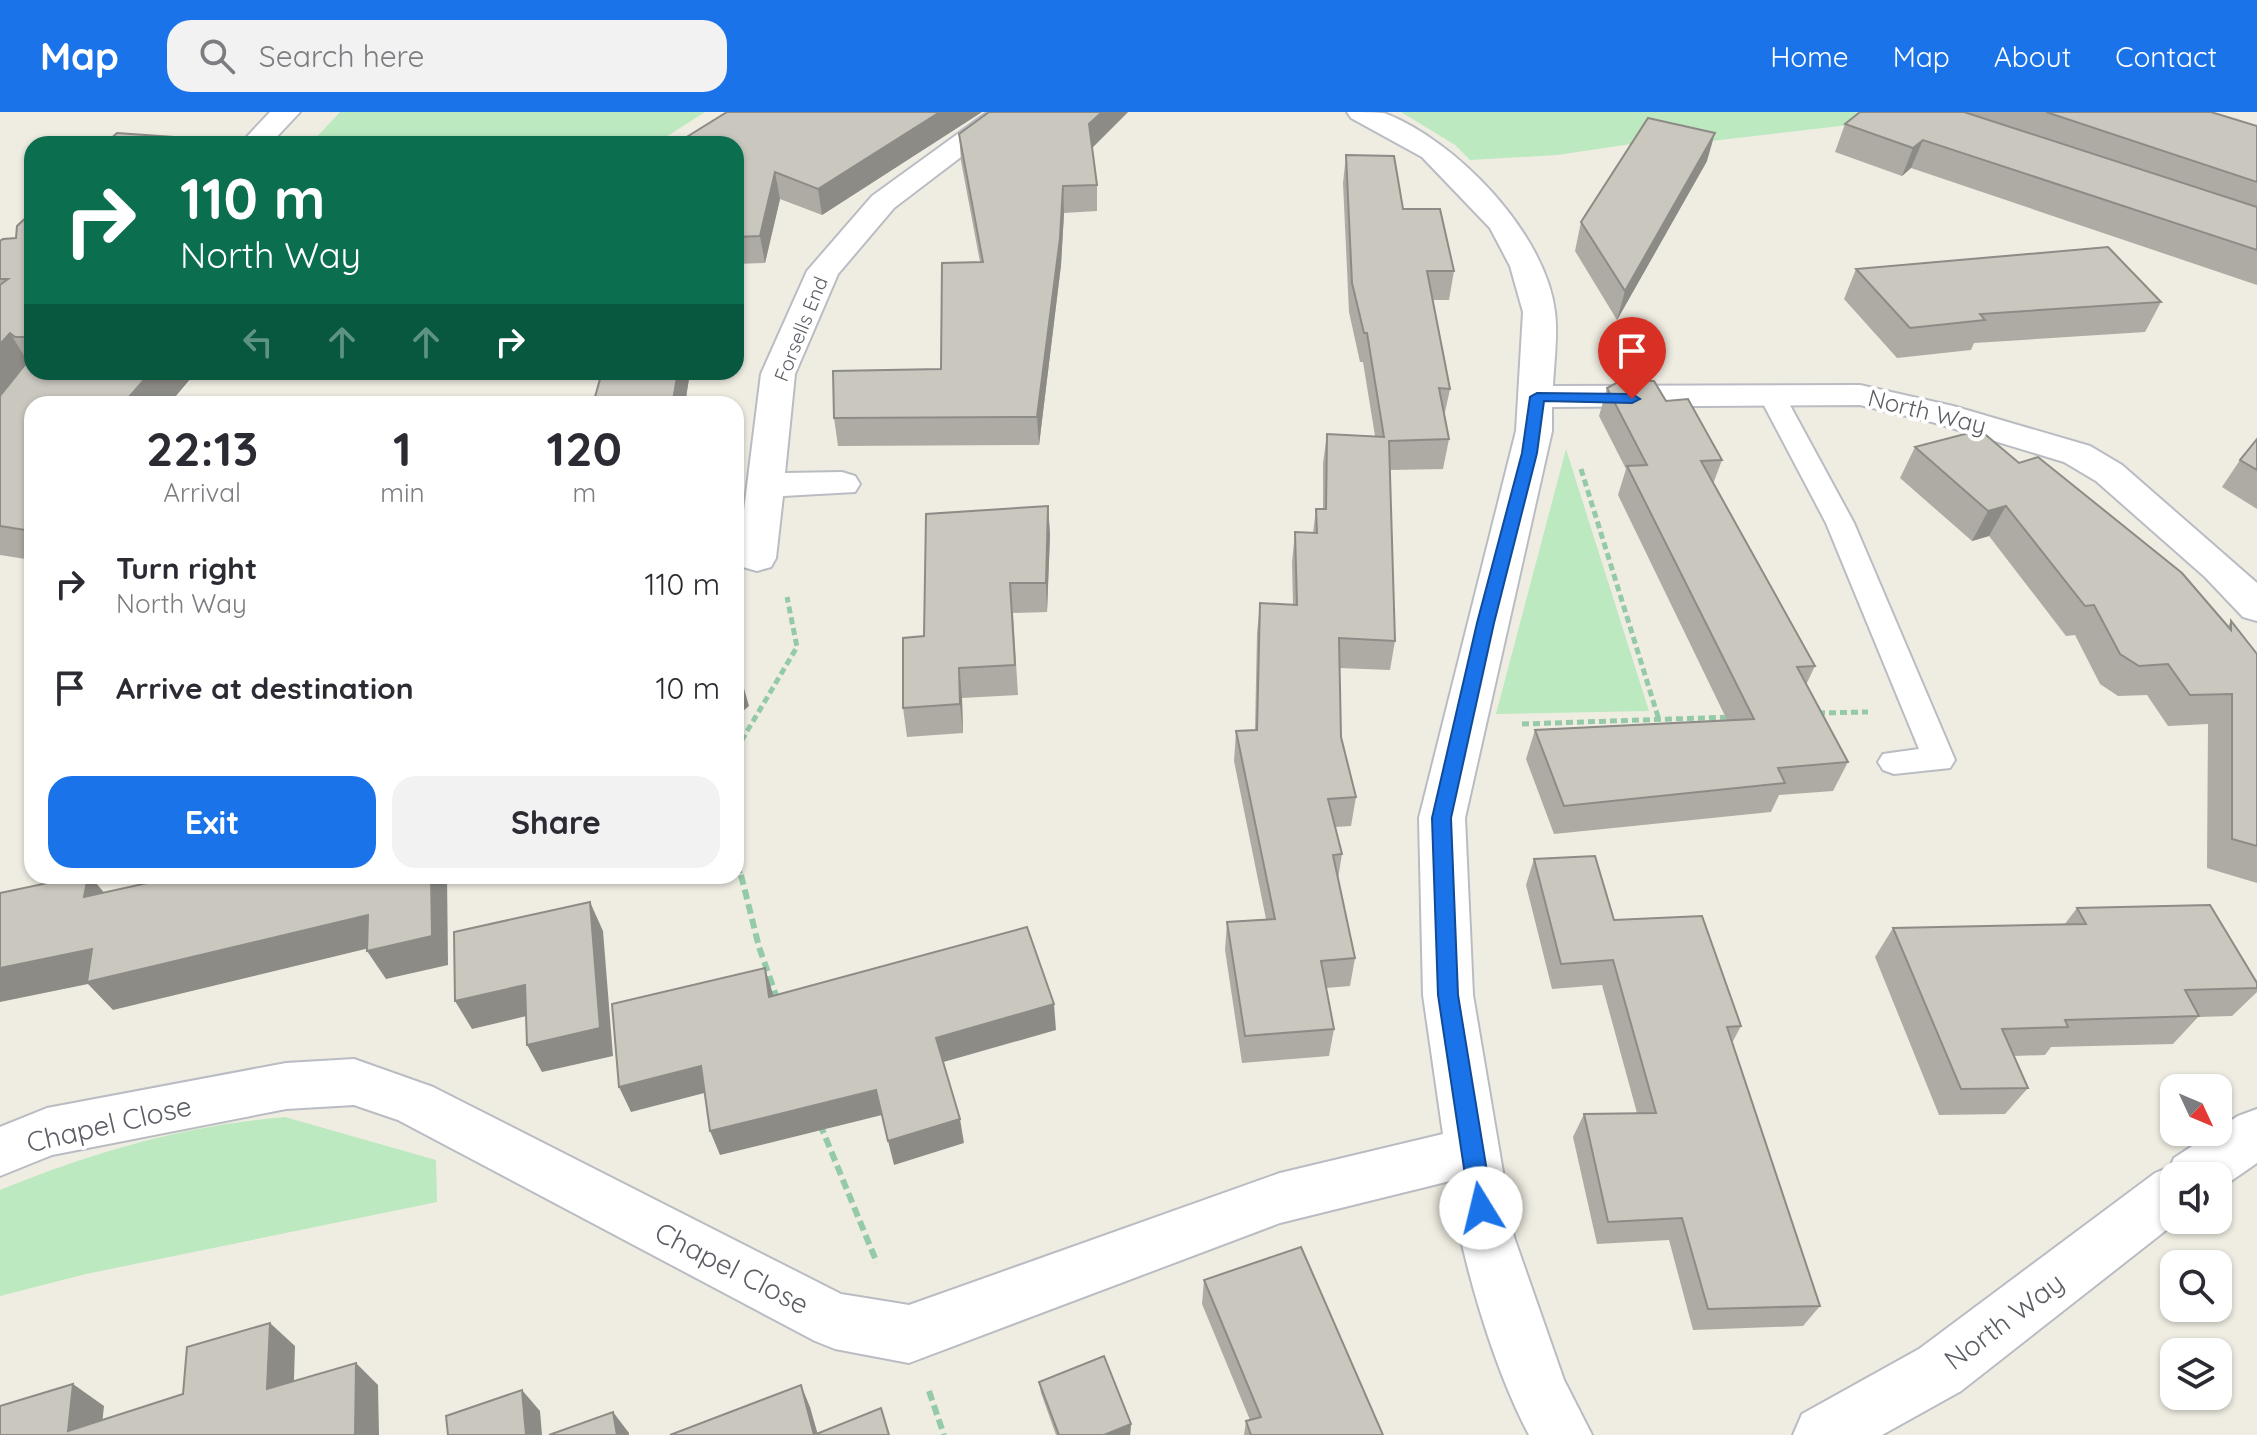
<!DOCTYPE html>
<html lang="en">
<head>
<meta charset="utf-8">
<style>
	body { margin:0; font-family:Quicksand,sans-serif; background:#f2f2f3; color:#2b2b33; height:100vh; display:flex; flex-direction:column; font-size:30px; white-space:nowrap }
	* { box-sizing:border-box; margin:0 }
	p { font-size:26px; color:#7c7c81 }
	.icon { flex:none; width:44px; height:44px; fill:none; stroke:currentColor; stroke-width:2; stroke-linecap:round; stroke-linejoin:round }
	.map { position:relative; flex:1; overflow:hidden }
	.details { position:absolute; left:24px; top:284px; width:720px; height:488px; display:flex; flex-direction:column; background:#fff; border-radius:24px; box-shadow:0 2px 6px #0004 }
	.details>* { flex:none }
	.hud { position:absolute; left:24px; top:24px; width:720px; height:244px; border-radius:24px; box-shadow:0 2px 6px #0004; background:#0b6e4f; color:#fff; overflow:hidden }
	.needle { width:52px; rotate:134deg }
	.buttons { position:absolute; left:2160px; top:962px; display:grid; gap:16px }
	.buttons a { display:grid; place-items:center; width:72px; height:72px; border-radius:16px; background:#fff; box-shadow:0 2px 6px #0004; font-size:40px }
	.pin { position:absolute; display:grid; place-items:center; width:68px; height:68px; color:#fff; margin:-82px -34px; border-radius:50% 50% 50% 0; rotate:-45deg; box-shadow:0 0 8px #0007 }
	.pin .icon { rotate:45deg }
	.me { position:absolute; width:88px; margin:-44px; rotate:351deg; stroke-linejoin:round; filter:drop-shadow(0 0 6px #0008) }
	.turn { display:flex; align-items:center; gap:28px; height:168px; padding:0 24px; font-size:36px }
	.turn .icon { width:104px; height:104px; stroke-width:2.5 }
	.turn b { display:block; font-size:56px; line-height:68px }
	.lanes { display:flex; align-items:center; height:76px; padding:0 24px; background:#0003; justify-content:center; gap:40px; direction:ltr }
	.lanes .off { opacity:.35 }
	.eta { display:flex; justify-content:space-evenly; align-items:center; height:136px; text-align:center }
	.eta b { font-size:48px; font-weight:700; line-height:56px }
	.button { display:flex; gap:16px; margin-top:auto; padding:16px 24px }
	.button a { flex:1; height:92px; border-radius:24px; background:#1a73e8; color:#fff; font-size:32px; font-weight:700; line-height:92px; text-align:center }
	.button a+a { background:#f2f2f3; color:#2b2b33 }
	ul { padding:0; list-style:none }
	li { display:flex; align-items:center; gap:24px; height:104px; padding:0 24px }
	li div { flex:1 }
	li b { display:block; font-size:30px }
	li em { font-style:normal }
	header { display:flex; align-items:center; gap:48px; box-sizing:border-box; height:112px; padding:0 40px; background:#1a73e8; color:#fff }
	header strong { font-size:38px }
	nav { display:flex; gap:44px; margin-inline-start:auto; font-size:28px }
	.search { width:560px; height:72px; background:#f2f2f3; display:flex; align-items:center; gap:20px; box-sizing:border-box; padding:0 28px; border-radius:24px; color:#7c7c81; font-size:30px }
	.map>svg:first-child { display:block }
	.green { fill:#bce9c0 }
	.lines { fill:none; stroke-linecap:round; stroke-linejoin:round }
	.service-casing { stroke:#babcc3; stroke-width:4 }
	.minor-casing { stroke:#babcc3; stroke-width:4 }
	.tertiary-casing { stroke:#babcc3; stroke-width:4 }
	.path-far1 { stroke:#95caa8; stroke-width:5; stroke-dasharray:7 4; stroke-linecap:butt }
	.path { stroke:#95caa8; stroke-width:6; stroke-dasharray:10 5; stroke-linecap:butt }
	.service { fill:#fff; fill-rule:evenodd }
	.minor { fill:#fff; fill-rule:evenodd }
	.tertiary { fill:#fff; fill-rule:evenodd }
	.wall { fill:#aeaba4 }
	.shaded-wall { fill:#8d8b86 }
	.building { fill:#cac7bf; stroke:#8d8b86; stroke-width:2 }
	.route { fill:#1a73e8; stroke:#114b97; stroke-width:2 }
	.labels { text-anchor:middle; stroke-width:8; stroke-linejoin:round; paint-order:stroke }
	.far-street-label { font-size:20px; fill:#5b5e65; stroke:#fff }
	.street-label { font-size:24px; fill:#5b5e65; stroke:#fff }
	.near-street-label { font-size:28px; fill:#5b5e65; stroke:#fff }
</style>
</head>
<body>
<header>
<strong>Map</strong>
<div class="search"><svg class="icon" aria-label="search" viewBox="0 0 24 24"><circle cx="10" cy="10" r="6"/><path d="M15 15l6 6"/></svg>Search here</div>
<nav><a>Home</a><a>Map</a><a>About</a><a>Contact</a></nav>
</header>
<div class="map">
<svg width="2257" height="1323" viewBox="0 0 2257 1323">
	<rect width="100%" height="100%" fill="#efede2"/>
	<g class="green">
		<path d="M340 0H705L655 32H310Z"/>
		<path d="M1401 0H1892L1900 7 1703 30 1638 31 1557 43 1470 48 1455 33Z"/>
		<path d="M1566 337 1649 599 1496 602Z"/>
		<path d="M285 1005 436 1048 437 1090 86 1162 0 1184V1078C92 1040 186 1013 285 1005Z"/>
	</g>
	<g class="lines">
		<g class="service-casing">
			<path id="service" d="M1772 276 1785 284 1854 411 1955 648 1950 656 1894 662 1883 658 1878 650 1883 642 1919 637 1826 411 1759 284Z"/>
		</g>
		<g class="minor-casing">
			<g id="minor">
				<path d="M988 0H1020L894 96 838 162 795 262 785 361 842 360 855 364 860 372 855 380 783 384 776 446 771 455 757 459 743 455 738 446 761 262 807 159 872 84Z"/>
				<path d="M1347 0C1358 0 1374 0 1384 1 1456 28 1546 122 1555 200 1558 224 1554 251 1553 274L1860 273 1953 294 2090 334 2122 353 2257 471V509L2243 505 2205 465 2096 369 2064 350 1932 310 1860 293 1552 295V319L1465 706 1473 883 1514 1125 1564 1268 1592 1323H1529C1493 1255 1461 1146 1450 1069L1280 1111 909 1251 835 1237 815 1229 398 1008 354 993 286 997 52 1043 0 1064V1015L47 996 286 951 354 947 433 975 841 1182 909 1193 1280 1061 1443 1022 1423 883 1419 706 1516 319 1523 200 1510 154 1490 116 1422 45 1351 6Z"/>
				<path d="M2257 997V1051L2218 1078V1064H2174V1108H2179L1961 1279 1882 1323H1793L1802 1302 1919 1237 2155 1061 2170 1055 2174 1046 2238 1004Z"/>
			</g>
		</g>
		<g class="tertiary-casing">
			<path id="tertiary" d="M270 0H300L270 32H240Z"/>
		</g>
		<g class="path-far1">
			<path d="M1581 357 1659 608"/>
			<path d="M1818 601 1868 600"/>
			<path d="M1522 612 1732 605"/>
			<path d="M736 638 797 535 787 485"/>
			<path d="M736 744 741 765"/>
		</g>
		<g class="path">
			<path d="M741 763 759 835 778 889"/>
			<path d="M820 1012 877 1151"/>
			<path d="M929 1279 944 1323"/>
		</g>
		<use href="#service" class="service"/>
		<use href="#minor" class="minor"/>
		<use href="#tertiary" class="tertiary"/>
	</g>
	<g class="wall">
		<path d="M982 0 822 103 780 87 765 151 736 152V32H677V31Z"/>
		<path d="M989 0H1128L1092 36 1097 73V99L1064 101 1061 153 1039 333 838 334 834 306 941 257 980 150 961 49 959 22Z"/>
		<path d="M1860 0H2211L2257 14V173L1911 56 1902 64 1835 40 1845 12Z"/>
		<path d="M1346 43 1403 97 1454 159 1449 188H1432L1450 277 1444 305 1449 327 1443 357 1390 358 1395 529 1390 558 1339 556 1341 625 1356 685 1351 714 1335 715 1342 742 1338 767 1355 846 1350 874 1326 876 1334 917 1329 944 1242 951 1225 838 1227 810 1266 807 1234 649 1236 619 1255 618 1257 521 1260 491 1293 493 1292 450 1295 420 1313 421 1316 397H1323V351L1327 322 1375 324 1363 250H1360L1349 200 1343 71Z"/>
		<path d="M1707 49 1617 208 1575 139 1581 110Z"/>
		<path d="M32 100V260H196L169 292H32V448L0 443V129L16 126Z"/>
		<path d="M1856 157 2161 190 2145 220 1974 231 1971 238 1897 246 1844 187Z"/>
		<path d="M602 260H690L685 292H593Z"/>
		<path d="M1607 276 1666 289 1722 348 1713 372 1815 554 1806 573 1848 650 1833 679 1779 683 1771 700 1554 722 1526 647 1535 618 1727 608 1618 383 1626 357 1599 304Z"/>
		<path d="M2257 327V397L2222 375 2240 348Z"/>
		<path d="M1915 335 2019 351 2228 514 2231 509 2257 542V771L2207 756 2208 612 2168 614 2147 583 2118 584 2100 572 2075 523 2066 524 1989 424 1972 429 1900 366Z"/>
		<path d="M1048 394 1050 423 1047 500 1013 501 1018 583 962 586 963 621 907 625 903 596 924 524Z"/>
		<path d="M1534 747 1614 808 1741 914 1732 931 1820 1194 1803 1214 1693 1218 1669 1128 1597 1132 1573 1025 1584 1002 1637 1001 1602 873 1552 877 1526 773Z"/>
		<path d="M2077 796 2257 871V880L2232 904 2198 905 2173 932 2051 935 2045 943 2014 944 2028 976 2005 1002 1939 1003 1875 845 1893 816 2064 813Z"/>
		<path d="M1204 1168 1383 1323H1244L1246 1309 1250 1308 1202 1192Z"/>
		<path d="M1039 1270 1131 1312 1130 1323H1056L1041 1281Z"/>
	</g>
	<g class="shaded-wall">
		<path d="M940 0H982L822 103 818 77Z"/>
		<path d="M1102 0H1128L1090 38 1089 12Z"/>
		<path d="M1715 21 1707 49 1617 208 1625 179Z"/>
		<path d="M1923 28 1911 56 1902 64 1913 36Z"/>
		<path d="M775 60 780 87 765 151 760 124Z"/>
		<path d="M1063 74 1064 101 1061 153 1039 333 1037 305Z"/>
		<path d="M10 221 30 253 0 287V232Z"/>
		<path d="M151 260H196L169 292H123Z"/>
		<path d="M678 260H690L685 292H674L673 288Z"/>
		<path d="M1048 394 1050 423 1047 500 1046 471Z"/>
		<path d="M2006 394 1989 424 1972 429 1988 399Z"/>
		<path d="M32 411V428L25 418Z"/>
		<path d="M959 556 962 586 963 621 960 592Z"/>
		<path d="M741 566 749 594 736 605V571Z"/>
		<path d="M88 764H90L113 791 84 785Z"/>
		<path d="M431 764H447L448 853 386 867 367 839Z"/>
		<path d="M590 790 603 819 613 944 542 960 527 933Z"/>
		<path d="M368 803 386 832 113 898 88 872 0 890V856L92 837Z"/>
		<path d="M765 856 773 882 778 911 769 885Z"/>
		<path d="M525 873 539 901 472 917 455 889Z"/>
		<path d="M1054 892 1056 918 940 951 936 926Z"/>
		<path d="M701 954 712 979 631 1000 619 975Z"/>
		<path d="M876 978 882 1003 720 1043 710 1019Z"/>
		<path d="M960 1007 964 1031 894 1053 888 1029Z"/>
		<path d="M270 1211 295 1234 293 1299 267 1277Z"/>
		<path d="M356 1251 378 1273 379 1323H355Z"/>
		<path d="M73 1272 104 1294 101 1323 68 1319Z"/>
		<path d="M801 1273 810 1295 818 1323H814Z"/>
		<path d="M522 1278 540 1299 542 1323H526Z"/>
		<path d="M613 1300 629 1321V1323H617Z"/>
		<path d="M1131 1312 1130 1323H1104Z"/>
	</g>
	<g class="building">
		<path d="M727 0H940L818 77 775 60 760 124 736 125V32L677 31Z"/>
		<path d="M989 0H1102L1089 12 1097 73 1063 74 1060 126 1037 305 834 306 833 259 941 257 942 151 983 150 959 22Z"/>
		<path d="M1860 0H1964L2257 95V138L1923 28 1913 36 1845 12Z"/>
		<path d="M2046 0H2211L2257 14V70Z"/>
		<path d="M1648 6 1715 21 1625 179 1581 110Z"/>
		<path d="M117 21 274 32H105Z"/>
		<path d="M1346 43 1394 44 1403 97H1440L1454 159H1427L1450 277 1439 276 1449 327 1389 329 1395 529 1339 526 1341 625 1356 685 1328 687 1342 742 1333 743 1355 846 1321 849 1334 917 1245 924 1227 810 1275 807 1236 619 1257 618 1260 491 1297 493 1295 420 1317 421 1316 397H1326L1327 322 1384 325 1367 221H1364L1352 171Z"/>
		<path d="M32 100V225H15L10 221 0 232V173L8 167H0V129L3 127 16 126 17 114Z"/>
		<path d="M2108 135 2161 190 1980 202 1985 208 1910 216 1856 157Z"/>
		<path d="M32 244V260H151L123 292H32V411L25 418 0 414V284Z"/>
		<path d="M602 260H678L673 288 653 289V292H593Z"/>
		<path d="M1620 269H1654L1666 289 1688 287 1722 348 1701 349 1815 554 1797 555 1848 650 1778 656 1785 671 1564 694 1535 618 1754 607 1627 354 1647 353 1607 276Z"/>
		<path d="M1980 318 2019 351 2038 345 2182 461 2231 518V509L2257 542V734L2232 727V582L2190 583 2168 552 2139 554 2120 542 2094 493 2085 494 2006 394 1988 399 1915 335Z"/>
		<path d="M2257 327V358L2240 348Z"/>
		<path d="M1048 394 1046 471H1010L1015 553 959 556 960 592 903 596V526L924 524 926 402Z"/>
		<path d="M1595 744 1614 808 1702 804 1741 914 1727 915 1820 1194 1708 1197 1682 1106 1608 1110 1584 1002 1656 1001 1613 848 1561 852 1534 747Z"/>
		<path d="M81 764H88L84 785 179 764H431L432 824 367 839 368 803 87 870 92 837 0 856V781Z"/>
		<path d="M590 790 600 916 527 933 525 873 455 889 454 820Z"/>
		<path d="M2210 793 2257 871V876L2185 878 2199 904 2065 908 2068 915 2002 917 2028 976 1961 977 1893 816 2086 812 2077 796Z"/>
		<path d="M1027 815 1054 892 936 926 960 1007 888 1029 876 978 710 1019 701 954 619 975 612 892 765 856 769 885Z"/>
		<path d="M1301 1135 1383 1323H1251L1246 1309 1261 1305 1204 1168Z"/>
		<path d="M270 1211 267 1277 356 1251 355 1323H0V1294L73 1272 68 1319 183 1282 187 1235Z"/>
		<path d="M1104 1244 1131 1312 1104 1323H1059L1039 1270Z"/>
		<path d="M801 1273 814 1323H670Z"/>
		<path d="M522 1278 526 1323H448L446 1304Z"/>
		<path d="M881 1296 889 1323H814Z"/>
		<path d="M613 1300 617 1323H549Z"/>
	</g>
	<path class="route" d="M1537 281 1632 282 1640 287 1632 291 1544 289 1537 341 1494 511 1451 706 1458 883 1493 1096 1489 1104 1481 1107 1473 1104 1470 1096 1438 883 1432 706 1477 511 1522 341 1530 285Z"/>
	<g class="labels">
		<g class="far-street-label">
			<text transform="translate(801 217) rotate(-68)" y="7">Forsells End</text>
		</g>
		<g class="street-label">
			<text transform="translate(1927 300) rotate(14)" y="8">North Way</text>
		</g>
		<g class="near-street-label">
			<text transform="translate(109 1012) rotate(-13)" y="10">Chapel Close</text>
			<text transform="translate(732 1156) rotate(27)" y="10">Chapel Close</text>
			<text transform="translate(2004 1209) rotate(-37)" y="10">North Way</text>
		</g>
	</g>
</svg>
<div class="buttons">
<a><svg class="needle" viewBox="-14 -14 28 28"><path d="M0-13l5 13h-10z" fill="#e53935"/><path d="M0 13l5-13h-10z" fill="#7c7c81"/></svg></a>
<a><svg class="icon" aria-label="sound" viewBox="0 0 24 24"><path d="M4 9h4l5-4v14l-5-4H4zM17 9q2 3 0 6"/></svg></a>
<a><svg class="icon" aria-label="search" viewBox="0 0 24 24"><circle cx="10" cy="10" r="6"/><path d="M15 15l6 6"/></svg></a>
<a><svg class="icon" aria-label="layers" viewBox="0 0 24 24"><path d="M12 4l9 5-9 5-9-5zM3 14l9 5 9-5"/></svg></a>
</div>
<div class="pin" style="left:1632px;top:287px;background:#d93025"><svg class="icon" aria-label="arrive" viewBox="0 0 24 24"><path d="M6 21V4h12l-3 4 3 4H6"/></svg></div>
<svg class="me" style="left:1481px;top:1096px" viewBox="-20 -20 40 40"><circle r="19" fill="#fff"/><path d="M0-13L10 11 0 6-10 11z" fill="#1a73e8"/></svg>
<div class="hud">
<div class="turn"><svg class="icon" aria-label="right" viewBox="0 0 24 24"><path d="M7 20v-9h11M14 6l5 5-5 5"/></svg><div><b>110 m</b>North Way</div></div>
<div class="lanes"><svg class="icon off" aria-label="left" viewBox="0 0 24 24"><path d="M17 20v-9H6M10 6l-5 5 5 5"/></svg><svg class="icon off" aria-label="ahead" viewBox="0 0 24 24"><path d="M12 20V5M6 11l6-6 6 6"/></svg><svg class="icon off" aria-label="ahead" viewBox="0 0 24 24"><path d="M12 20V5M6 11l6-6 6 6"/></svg><svg class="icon" aria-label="right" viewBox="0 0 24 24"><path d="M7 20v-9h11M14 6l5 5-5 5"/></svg></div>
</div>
<section class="details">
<div class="eta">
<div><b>22:13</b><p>Arrival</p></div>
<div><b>1</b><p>min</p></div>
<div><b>120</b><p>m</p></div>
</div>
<ul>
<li><svg class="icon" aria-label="right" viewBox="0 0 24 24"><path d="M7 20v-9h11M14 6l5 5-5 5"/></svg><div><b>Turn right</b><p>North Way</p></div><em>110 m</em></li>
<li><svg class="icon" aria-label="arrive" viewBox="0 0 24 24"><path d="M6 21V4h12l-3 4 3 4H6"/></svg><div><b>Arrive at destination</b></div><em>10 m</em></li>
</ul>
<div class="button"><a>Exit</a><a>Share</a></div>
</section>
</div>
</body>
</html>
